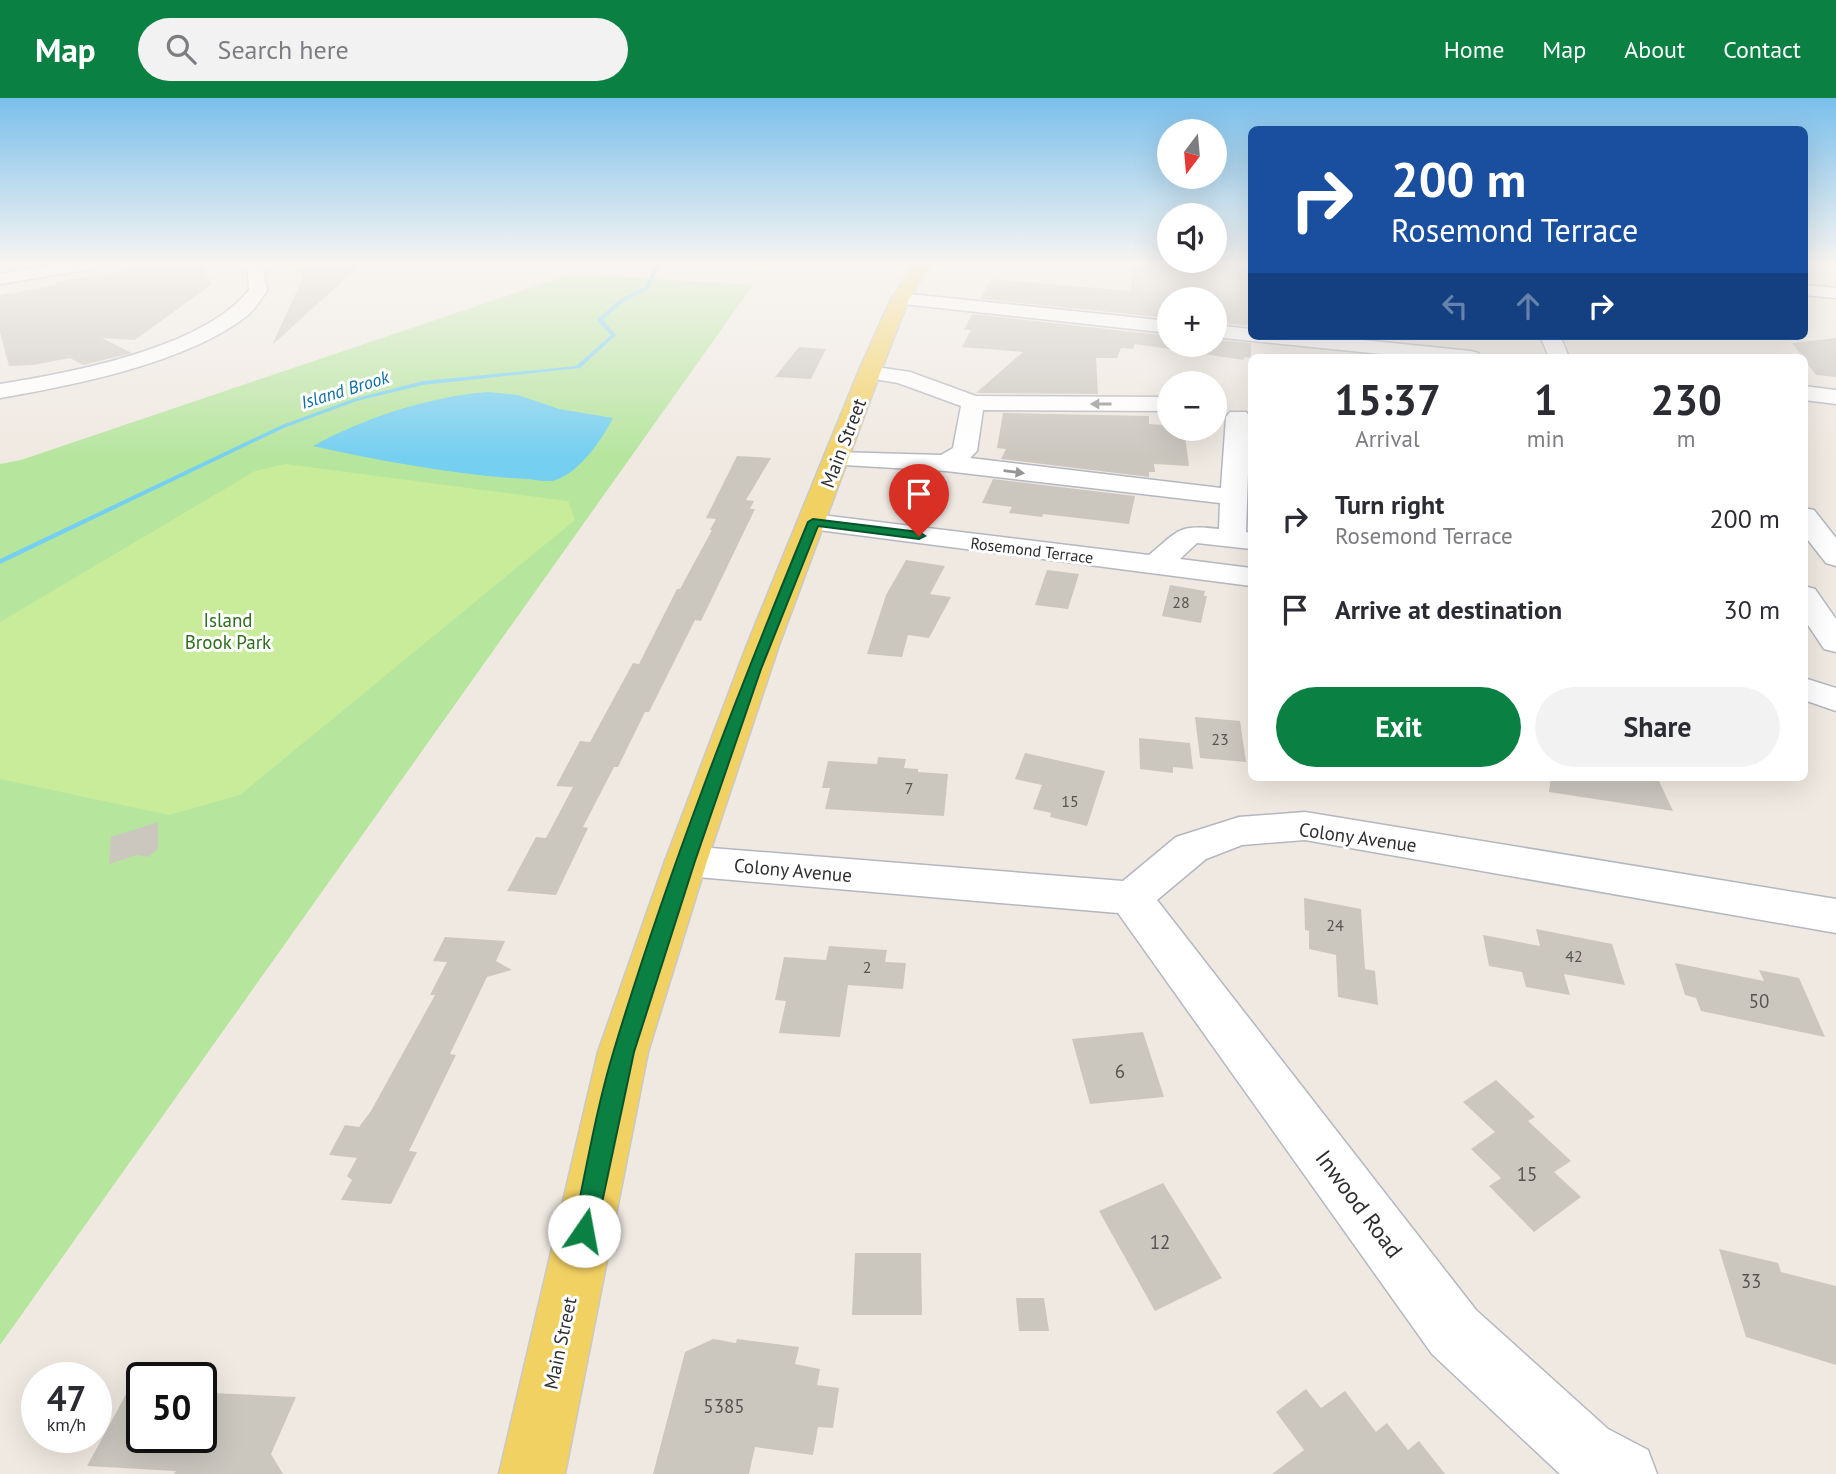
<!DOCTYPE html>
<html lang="en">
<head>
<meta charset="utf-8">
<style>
	body { margin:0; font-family:"PT Sans",sans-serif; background:#f2f2f3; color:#2b2b33; height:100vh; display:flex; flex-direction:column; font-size:26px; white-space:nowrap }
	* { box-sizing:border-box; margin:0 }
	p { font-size:23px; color:#7c7c81 }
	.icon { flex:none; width:38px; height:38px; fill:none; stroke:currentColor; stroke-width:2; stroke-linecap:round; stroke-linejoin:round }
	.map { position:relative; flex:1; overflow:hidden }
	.sheet { position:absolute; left:1248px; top:256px; width:560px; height:427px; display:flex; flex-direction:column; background:#fff; border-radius:10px; box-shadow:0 7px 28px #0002 }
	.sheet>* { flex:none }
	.guide { position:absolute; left:1248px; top:28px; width:560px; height:214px; border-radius:10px; box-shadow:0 7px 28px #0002; background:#1a4fa0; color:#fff; overflow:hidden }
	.needle { width:46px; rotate:196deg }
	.controls { position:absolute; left:1157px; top:21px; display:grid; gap:14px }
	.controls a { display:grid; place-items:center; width:70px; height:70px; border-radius:50%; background:#fff; box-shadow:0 7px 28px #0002; font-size:35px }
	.speed { position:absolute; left:21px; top:1264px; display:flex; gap:14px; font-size:35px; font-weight:700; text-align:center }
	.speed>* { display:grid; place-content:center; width:91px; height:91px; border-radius:50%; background:#fff; box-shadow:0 7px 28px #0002; line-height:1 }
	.speed small { font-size:18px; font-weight:400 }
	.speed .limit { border:4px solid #111; border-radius:10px; background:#fff; color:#111 }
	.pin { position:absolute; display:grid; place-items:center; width:60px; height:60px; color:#fff; margin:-72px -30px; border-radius:50% 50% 50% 0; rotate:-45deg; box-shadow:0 0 7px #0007 }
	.pin .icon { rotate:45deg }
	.me { position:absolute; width:77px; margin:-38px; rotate:12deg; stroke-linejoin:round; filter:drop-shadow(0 0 5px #0008) }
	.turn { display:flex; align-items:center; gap:24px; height:147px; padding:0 28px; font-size:32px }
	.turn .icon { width:91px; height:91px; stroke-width:2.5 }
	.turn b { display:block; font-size:49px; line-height:60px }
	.lanes { display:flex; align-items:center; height:66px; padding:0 28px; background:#0003; justify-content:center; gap:35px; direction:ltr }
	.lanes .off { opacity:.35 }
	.eta { display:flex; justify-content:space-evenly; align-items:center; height:119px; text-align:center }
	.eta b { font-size:42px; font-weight:600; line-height:49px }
	.button { display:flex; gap:14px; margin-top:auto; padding:14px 28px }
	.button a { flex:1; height:80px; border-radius:42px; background:#0b8043; color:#fff; font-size:28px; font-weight:600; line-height:80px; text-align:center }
	.button a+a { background:#f2f2f3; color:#2b2b33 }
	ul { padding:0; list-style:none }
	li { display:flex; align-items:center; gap:21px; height:91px; padding:0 28px }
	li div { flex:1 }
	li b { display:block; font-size:26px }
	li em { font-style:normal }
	header { display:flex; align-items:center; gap:42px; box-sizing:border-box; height:98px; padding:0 35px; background:#0b8043; color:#fff }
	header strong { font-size:33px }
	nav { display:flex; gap:38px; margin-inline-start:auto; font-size:24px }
	.search { width:490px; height:63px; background:#f2f2f3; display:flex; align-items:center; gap:18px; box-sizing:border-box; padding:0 24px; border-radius:38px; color:#7c7c81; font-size:26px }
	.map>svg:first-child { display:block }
	.green { fill:#b6e59e }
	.pitch { fill:#c9ec9a }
	.water { fill:#75cff0 }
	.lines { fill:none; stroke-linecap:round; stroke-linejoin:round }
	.stream { fill:#75cff0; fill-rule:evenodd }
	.building { fill:#cbc7bf }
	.minor-casing { stroke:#b4b7c1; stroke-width:3 }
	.major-casing { stroke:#c9c9c9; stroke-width:3 }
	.minor { fill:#fff; fill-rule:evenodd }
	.major { fill:#f2d163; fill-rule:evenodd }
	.oneway { fill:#969696 }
	.route { fill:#0b8043; stroke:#07532c; stroke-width:2 }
	.labels { text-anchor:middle; stroke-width:6; stroke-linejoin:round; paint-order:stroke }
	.far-street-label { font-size:16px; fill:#2e2e2e; stroke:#fff }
	.number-label { font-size:16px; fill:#555452 }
	.far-water-label { font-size:18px; font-style:italic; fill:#0d6fa3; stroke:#fff }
	.street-label { font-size:19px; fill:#2e2e2e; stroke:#fff }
	.park-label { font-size:19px; fill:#2c6e1b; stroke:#fff }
	.near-number-label { font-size:19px; fill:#555452 }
	.near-street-label { font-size:23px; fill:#2e2e2e; stroke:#fff }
</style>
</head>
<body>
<header>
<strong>Map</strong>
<div class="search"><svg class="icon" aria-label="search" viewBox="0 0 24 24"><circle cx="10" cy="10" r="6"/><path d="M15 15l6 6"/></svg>Search here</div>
<nav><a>Home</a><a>Map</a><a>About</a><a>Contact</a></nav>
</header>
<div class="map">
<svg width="1836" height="1376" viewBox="0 0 1836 1376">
	<rect width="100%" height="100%" fill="#efe9e1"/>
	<path class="green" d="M571 176 753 187 0 1247V366L21 362Z"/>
	<path class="pitch" d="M286 366 568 403 575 422 240 697 169 717 0 681V524L255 373Z"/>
	<path class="water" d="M488 294 518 297 559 311 613 320C602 341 581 373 556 382 548 385 533 381 525 381 454 377 382 363 313 348 366 319 428 299 488 294Z"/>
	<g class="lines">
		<path class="stream" d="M657 166H661L648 191 622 205 603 222 616 237 580 270 423 287 357 303 286 329 0 466V461L282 327 353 301 423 283 576 268 611 237 598 223V221L618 203 644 189Z"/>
	</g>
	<g class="building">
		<path d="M169 166H200L212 186 135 242 102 240 132 255 83 267 70 260 33 267 9 268 0 234V197L57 187 56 184 74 181Z"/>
		<path d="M335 166H362L272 247 302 182 299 171Z"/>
		<path d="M1133 166H1251V228L1214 224V201H1169V220L980 201 991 181 1131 193Z"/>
		<path d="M972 216 1169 238V247H1214V242L1251 245V260L1244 259V262L1135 246 1133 251 1121 250 1117 260H1096L1098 296 976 295 1023 254 962 249 971 232H964Z"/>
		<path d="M1836 240V279L1816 277 1792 245Z"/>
		<path d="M799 249 826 251 811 281 775 279Z"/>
		<path d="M1003 315 1149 318V326L1165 327 1166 331H1184L1189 368 1154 366 1155 374H1149V379L1001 361 1006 351 997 350Z"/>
		<path d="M737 358 771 360 746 402 754 403 750 411H755L701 523 695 522 649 614H645L618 669H614L583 729 588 730 556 797 507 793 536 739 546 740 573 689 556 688 580 643 590 644 633 565 639 566 677 491H680L712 432H710L716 421 706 420Z"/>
		<path d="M993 381 1135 398 1129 426 1043 416 1042 419 1009 415 1012 409 982 405Z"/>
		<path d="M906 462 945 468 930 496 951 499 929 540 908 537 902 559 867 556 886 497Z"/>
		<path d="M1047 472 1079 476 1068 511 1035 507Z"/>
		<path d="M1170 487 1205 493 1204 498H1207L1201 525 1162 518Z"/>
		<path d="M1195 619 1240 623 1246 664 1200 660Z"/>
		<path d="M1139 640 1190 645 1193 671 1173 669V675L1140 671Z"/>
		<path d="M1025 655 1105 673 1087 728 1050 719 1051 715 1033 711 1042 687 1015 681Z"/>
		<path d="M878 659 906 661 904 670 918 671V674L948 676 944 718 825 711 830 690H822L828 663 877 666Z"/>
		<path d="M1551 679H1633L1659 683 1673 713 1549 694Z"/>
		<path d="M158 724V751L148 759 137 757 109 766 111 739Z"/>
		<path d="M1304 800 1361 811 1365 871 1375 873 1378 907 1338 899 1336 857 1309 851V833L1305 832Z"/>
		<path d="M1536 831 1612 846 1625 887 1564 876 1570 897 1526 889 1522 874 1489 868 1483 837 1540 848Z"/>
		<path d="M445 839 505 843 496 863 512 872 487 879 450 956 456 957 409 1053 417 1054 391 1106 341 1102 352 1082 347 1078 357 1060 329 1057 345 1027 359 1029 371 1013 435 897H430L447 864 433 863Z"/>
		<path d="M829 848 887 852 885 864 906 865 903 891 848 887 840 939 779 935 786 903 775 902 784 859 826 862Z"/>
		<path d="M1675 865 1764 883 1759 872 1799 880 1825 939 1701 913 1696 900 1685 897Z"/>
		<path d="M1143 934 1164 999 1090 1006 1072 941Z"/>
		<path d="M1496 982 1535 1019 1528 1023 1571 1063 1554 1074 1581 1099 1534 1134 1489 1088 1501 1080 1471 1051 1495 1034 1463 1004Z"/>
		<path d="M1163 1085 1222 1180 1155 1213 1099 1113Z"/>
		<path d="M1719 1151 1778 1165 1781 1174 1836 1188V1267L1746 1239Z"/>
		<path d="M855 1155H921L922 1217H852Z"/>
		<path d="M1016 1200H1044L1049 1233H1019Z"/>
		<path d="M713 1241 736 1245 737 1241 799 1249 795 1266 820 1271 817 1287 839 1290 833 1330 818 1329 813 1357 755 1349 749 1376H653L685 1254Z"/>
		<path d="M142 1267V1339H201V1320L213 1295 296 1299 271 1356 283 1376H174L176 1373 87 1368Z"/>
		<path d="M1306 1291 1321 1310 1345 1293 1376 1334 1387 1325 1408 1352 1419 1343 1445 1376H1272L1304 1352 1276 1314Z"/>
	</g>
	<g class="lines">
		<g class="minor-casing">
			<g id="minor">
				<path d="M57 166H99L91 171 0 186V176Z"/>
				<path d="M242 166 263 168 267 193C261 201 255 211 247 218 186 265 75 287 0 300V286C70 275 204 250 249 192L248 173Z"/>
				<path d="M1804 187 1836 190V200L1804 197Z"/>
				<path d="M900 195 1169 223V235L894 205 891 201 894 197Z"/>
				<path d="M1214 227 1251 231V238H1323L1471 253 1478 255 1481 259H1410L1214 239Z"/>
				<path d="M1540 238H1560L1569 259H1549Z"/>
				<path d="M870 268 910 274 976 298 1169 299V313L983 312 977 353 970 360 1221 390 1226 319 1230 314H1246L1250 319 1246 434 1251 435V451L1197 445 1180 461 1251 470V488L803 430 799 424 803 418 813 416 1149 457C1179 432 1178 426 1219 431L1220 405 946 373 827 366 824 361 827 356 836 354 941 357 953 350 961 308 898 285 862 279 859 274 862 269Z"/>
				<path d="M1804 288 1836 292V306L1804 302Z"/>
				<path d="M1804 410 1814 412 1836 440V468L1826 465 1804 437Z"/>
				<path d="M1804 488 1815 491 1836 521V554L1824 551 1804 521Z"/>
				<path d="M1804 580 1836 590V613L1804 602Z"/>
				<path d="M1305 714 1836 801V835L1305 742 1242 747 1206 761 1157 802 1476 1212 1608 1331 1648 1352 1657 1376H1560L1432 1256 1118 815 686 778 671 774 665 763 671 752 686 748 1123 783 1176 739 1239 719Z"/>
			</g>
		</g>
		<g class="major-casing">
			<path id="major" d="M914 166H931L909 201 882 270 779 547 707 763 648 954 565 1376H499L598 954 665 763 747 547 860 270 891 201Z"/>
		</g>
		<use href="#minor" class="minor"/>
		<use href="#major" class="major"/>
	</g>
	<defs><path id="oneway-solid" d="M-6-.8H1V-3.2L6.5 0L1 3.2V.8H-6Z" transform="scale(1.75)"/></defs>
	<g class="oneway">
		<use href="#oneway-solid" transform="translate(1101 306) rotate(-180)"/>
		<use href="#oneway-solid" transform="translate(1014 374) rotate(7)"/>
	</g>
	<linearGradient id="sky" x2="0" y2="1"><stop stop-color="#7abfeb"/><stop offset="0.46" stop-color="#f8f5f2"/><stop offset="1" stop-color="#f8f5f2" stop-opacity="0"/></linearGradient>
	<rect width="1836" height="359" fill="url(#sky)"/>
	<path class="route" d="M813 421 919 434 925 438 919 441 818 428 761 571 695 763 634 954 596 1133 593 1141 584 1145 576 1141 573 1133C586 1073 596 1011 614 952 668 773 737 597 808 424Z"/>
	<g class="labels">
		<g class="far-street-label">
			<text transform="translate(1032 452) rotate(7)" y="6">Rosemond Terrace</text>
		</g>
		<g class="number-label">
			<text x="1181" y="510">28</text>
			<text x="1220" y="647">23</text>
			<text x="909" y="696">7</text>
			<text x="1070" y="709">15</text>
			<text x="1335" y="833">24</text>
			<text x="1574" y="864">42</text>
			<text x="867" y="875">2</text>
		</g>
		<g class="far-water-label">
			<text transform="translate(345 292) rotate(-17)" y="6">Island Brook</text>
		</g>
		<g class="street-label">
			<text transform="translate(843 345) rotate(-69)" y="7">Main Street</text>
			<text transform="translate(1358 739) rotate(8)" y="7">Colony Avenue</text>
			<text transform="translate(793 772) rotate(5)" y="7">Colony Avenue</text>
			<text transform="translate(560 1245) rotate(-78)" y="7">Main Street</text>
		</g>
		<g class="park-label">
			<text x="228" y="529">Island<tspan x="228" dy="22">Brook Park</tspan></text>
		</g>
		<g class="near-number-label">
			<text x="1759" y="910">50</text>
			<text x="1120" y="980">6</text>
			<text x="1527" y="1083">15</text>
			<text x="1160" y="1151">12</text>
			<text x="1751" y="1190">33</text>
			<text x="724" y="1315">5385</text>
		</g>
		<g class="near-street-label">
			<text transform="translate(1359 1106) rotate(53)" y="8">Inwood Road</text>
		</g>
	</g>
</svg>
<div class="controls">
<a><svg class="needle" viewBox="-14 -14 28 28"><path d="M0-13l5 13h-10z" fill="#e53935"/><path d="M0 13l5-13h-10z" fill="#7c7c81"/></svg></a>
<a><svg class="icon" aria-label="sound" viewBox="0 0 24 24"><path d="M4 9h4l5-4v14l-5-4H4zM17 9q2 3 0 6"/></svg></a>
<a>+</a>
<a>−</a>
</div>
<div class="speed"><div>47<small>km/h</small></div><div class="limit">50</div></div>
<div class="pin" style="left:919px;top:438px;background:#d93025"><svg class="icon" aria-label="arrive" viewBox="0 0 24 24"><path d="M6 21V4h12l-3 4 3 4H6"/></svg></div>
<svg class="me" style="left:584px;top:1133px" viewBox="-20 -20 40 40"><circle r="19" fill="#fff"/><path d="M0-13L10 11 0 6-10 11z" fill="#0b8043"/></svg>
<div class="guide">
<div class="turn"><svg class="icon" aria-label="right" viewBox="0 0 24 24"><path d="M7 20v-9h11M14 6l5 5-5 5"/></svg><div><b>200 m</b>Rosemond Terrace</div></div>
<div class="lanes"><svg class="icon off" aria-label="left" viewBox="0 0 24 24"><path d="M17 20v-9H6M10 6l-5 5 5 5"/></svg><svg class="icon off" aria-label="ahead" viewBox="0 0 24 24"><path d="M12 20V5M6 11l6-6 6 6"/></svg><svg class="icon" aria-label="right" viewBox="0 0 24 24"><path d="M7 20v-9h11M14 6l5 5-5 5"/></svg></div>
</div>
<section class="sheet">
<div class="eta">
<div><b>15:37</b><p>Arrival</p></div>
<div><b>1</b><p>min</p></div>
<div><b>230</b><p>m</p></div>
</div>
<ul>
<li><svg class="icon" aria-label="right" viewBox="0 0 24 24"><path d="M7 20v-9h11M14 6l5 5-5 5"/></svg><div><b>Turn right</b><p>Rosemond Terrace</p></div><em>200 m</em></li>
<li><svg class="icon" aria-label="arrive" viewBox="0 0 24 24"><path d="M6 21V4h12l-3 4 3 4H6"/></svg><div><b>Arrive at destination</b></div><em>30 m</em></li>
</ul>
<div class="button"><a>Exit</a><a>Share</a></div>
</section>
</div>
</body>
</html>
